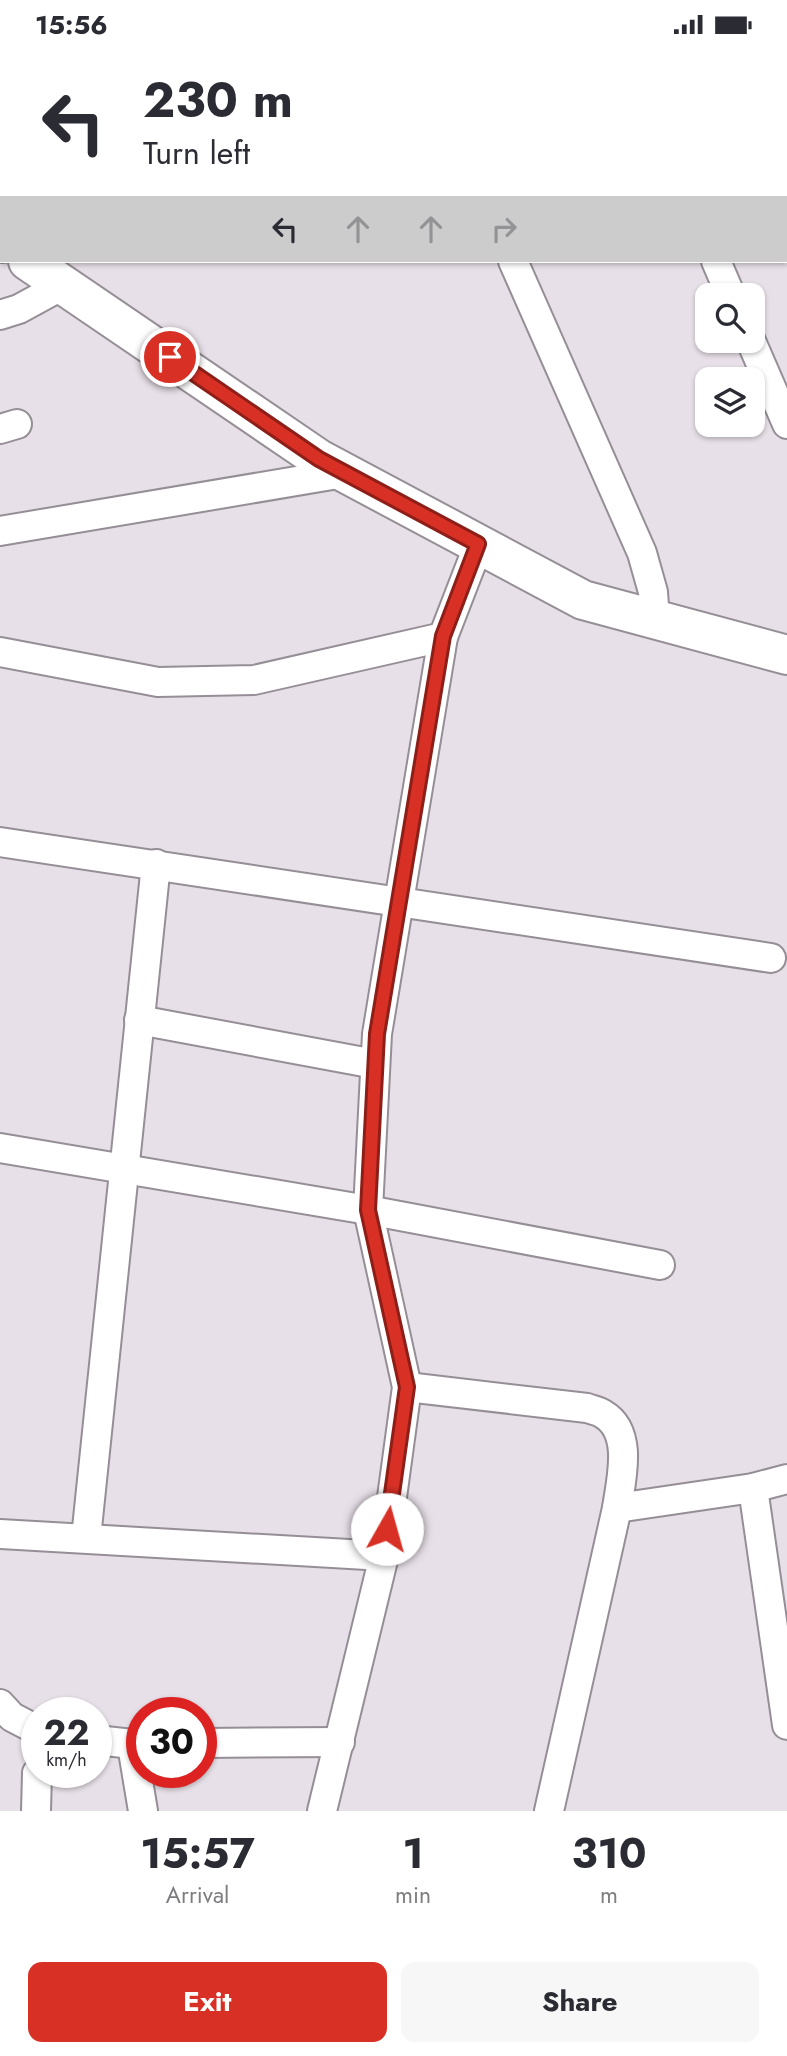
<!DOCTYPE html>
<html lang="en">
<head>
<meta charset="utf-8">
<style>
	body { margin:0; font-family:Jost,sans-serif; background:#f7f7f7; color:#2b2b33; height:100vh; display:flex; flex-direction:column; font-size:26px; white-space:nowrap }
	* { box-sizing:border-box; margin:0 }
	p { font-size:23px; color:#7c7c81 }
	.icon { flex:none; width:38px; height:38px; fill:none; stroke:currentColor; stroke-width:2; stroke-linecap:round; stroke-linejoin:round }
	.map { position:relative; height:1762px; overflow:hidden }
	.details { display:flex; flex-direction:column; background:#fff; flex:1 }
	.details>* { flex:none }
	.guide { position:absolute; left:0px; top:0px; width:788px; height:214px; box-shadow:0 2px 5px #0004; background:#fff; color:#2b2b33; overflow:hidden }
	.controls { position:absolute; left:695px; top:234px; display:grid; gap:14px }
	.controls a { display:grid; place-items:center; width:70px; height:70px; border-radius:14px; background:#fff; box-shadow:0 2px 5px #0004; font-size:35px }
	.speed { position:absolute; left:21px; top:1648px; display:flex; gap:14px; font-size:35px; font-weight:700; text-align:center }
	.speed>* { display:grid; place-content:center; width:91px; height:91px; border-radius:50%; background:#fff; box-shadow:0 2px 5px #0004; line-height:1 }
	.speed small { font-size:18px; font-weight:400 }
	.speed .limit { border:10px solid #d22; background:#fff; color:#111 }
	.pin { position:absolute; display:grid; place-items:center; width:60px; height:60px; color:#fff; margin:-30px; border:4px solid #fff; border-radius:50%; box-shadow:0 2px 7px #0007 }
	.me { position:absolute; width:77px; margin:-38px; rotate:7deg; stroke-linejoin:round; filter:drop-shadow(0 0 5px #0008) }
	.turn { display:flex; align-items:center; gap:24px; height:147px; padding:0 28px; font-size:32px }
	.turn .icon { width:91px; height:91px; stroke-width:2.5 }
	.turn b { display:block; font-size:49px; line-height:60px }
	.lanes { display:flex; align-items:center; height:66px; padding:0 28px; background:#0003; justify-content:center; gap:35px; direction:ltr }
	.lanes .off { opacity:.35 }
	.eta { display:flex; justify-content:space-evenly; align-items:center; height:119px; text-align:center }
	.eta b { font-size:42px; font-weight:700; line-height:49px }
	.primary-button { display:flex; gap:14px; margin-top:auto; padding:14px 28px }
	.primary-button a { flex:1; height:80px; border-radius:14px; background:#d93025; color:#fff; font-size:28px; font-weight:700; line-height:80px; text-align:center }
	.primary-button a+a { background:#f7f7f7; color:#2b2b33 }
	.status { display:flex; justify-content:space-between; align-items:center; height:49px; padding:0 35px; background:#fff; direction:ltr }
	.status svg { height:19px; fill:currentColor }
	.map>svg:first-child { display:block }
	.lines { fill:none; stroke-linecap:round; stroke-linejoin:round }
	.street-casing { stroke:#968e96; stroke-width:32 }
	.secondary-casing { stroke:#968e96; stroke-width:42 }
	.street { stroke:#fff; stroke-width:28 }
	.secondary { stroke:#fff; stroke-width:38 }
	.route-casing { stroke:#8d1f18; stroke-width:18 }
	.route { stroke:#d93025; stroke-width:12 }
</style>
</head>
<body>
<div class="status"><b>15:56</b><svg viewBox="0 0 49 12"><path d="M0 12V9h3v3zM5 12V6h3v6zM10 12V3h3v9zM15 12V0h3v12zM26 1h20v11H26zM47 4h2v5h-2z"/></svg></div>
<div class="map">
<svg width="787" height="1762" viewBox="0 0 787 1762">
	<rect width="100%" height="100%" fill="#e8e0e8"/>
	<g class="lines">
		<g class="street-casing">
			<g id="street">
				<path d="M419 0 420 2"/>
				<path d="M624 0 625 2"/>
				<path d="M513 212 642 504 653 543 655 570"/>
				<path d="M716 212 731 247"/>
				<path d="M0 266 19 260 63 236"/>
				<path d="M751 292 787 375"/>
				<path d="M0 380 17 375"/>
				<path d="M0 482 344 424"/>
				<path d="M0 603 158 633 254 631 443 588"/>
				<path d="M0 793 771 909"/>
				<path d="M139 971 375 1015"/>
				<path d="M0 1099 368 1161 660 1216"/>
				<path d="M407 1338 587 1359C592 1361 599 1362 603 1365 634 1383 621 1431 617 1459L549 1762"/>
				<path d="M753 1439 787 1676"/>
				<path d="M617 1459 753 1439 787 1430"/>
				<path d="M0 1485 384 1507"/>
				<path d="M86 1489 156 815"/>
				<path d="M0 1655 12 1668 37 1681"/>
				<path d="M96 1691 142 1696"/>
				<path d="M201 1694 340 1693"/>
				<path d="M132 1696 143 1762"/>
				<path d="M36 1762 37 1724"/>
				<path d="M322 1762 384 1507 407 1338 368 1161 377 985 443 588 479 495"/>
			</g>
		</g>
		<g class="secondary-casing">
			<g id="secondary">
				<path d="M0 193 2 194"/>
				<path d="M28 212 319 410 583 551 787 606"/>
			</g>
		</g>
		<use href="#street" class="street"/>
		<use href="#secondary" class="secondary"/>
	</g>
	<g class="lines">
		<g class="route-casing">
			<path id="route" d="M170 308 319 410 478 495 443 587 377 985 368 1161 407 1338 387 1480"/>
		</g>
		<use href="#route" class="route"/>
	</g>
</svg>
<div class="controls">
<a><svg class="icon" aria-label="search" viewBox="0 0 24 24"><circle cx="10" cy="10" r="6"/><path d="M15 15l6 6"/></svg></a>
<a><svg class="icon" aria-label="layers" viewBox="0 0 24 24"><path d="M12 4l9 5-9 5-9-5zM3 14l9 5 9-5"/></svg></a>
</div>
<div class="speed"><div>22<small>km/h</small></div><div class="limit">30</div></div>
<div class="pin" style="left:170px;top:308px;background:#d93025"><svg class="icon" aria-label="arrive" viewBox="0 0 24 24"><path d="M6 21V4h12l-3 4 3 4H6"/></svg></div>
<svg class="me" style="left:387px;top:1480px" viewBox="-20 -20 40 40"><circle r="19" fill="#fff"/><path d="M0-13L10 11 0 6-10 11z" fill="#d93025"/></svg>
<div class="guide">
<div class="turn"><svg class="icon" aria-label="left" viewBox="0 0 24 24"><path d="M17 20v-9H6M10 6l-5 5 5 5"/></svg><div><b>230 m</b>Turn left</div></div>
<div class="lanes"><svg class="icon" aria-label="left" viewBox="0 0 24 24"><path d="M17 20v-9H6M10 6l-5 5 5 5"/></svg><svg class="icon off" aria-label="ahead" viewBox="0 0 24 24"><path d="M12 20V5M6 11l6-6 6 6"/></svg><svg class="icon off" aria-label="ahead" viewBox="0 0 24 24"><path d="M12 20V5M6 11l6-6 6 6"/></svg><svg class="icon off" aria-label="right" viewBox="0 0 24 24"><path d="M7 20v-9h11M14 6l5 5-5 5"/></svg></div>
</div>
</div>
<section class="details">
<div class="eta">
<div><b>15:57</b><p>Arrival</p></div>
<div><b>1</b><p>min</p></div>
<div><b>310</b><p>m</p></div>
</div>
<div class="primary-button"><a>Exit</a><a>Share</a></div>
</section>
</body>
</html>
